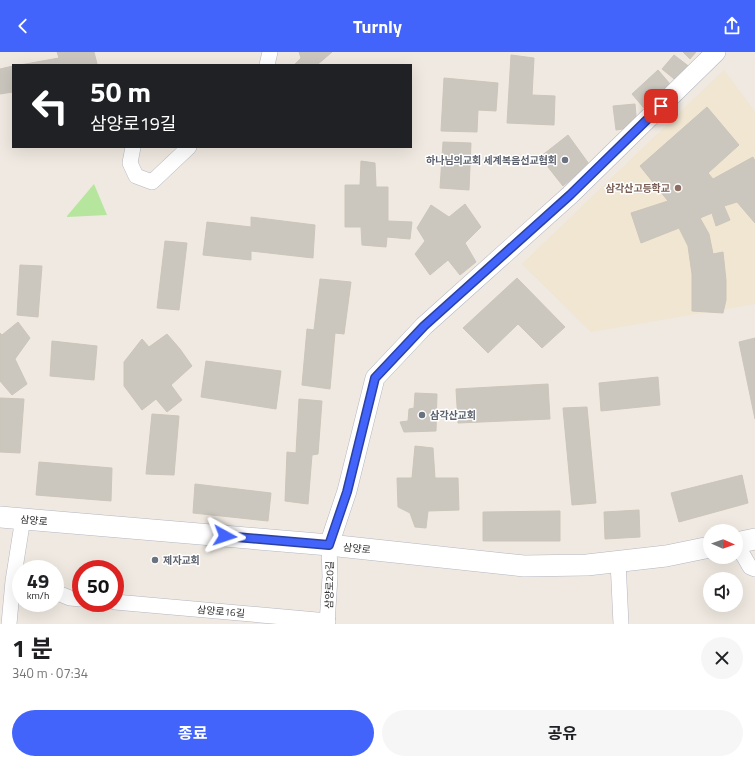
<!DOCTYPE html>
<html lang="ko">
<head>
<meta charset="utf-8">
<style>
	body { margin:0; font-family:"Titillium Web","Noto Sans KR",sans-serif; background:#f6f6f6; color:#202124; height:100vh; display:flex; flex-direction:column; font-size:15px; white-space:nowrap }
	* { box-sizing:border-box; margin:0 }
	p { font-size:13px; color:#757577 }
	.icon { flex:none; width:22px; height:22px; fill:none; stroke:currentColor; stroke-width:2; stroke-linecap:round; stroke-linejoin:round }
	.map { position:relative; height:572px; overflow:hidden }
	.details { display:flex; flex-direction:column; background:#fff; flex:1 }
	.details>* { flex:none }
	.hud { position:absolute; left:12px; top:12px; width:400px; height:84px; border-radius:0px; box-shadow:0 4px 16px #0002; background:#202124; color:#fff; overflow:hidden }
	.needle { width:26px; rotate:92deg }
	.fabs { position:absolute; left:703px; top:472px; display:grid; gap:8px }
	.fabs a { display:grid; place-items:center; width:40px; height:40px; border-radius:50%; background:#fff; box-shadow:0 4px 16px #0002; font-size:20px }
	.speed { position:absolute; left:12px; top:508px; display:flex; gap:8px; font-size:20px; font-weight:700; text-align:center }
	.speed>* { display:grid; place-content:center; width:52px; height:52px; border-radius:50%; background:#fff; box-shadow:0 4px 16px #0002; line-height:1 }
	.speed small { font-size:10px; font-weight:400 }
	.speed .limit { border:6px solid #d22; background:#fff; color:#111 }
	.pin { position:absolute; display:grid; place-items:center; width:34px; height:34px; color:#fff; margin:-17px; border-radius:8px; box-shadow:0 2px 6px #0006 }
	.me { position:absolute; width:44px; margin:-22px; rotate:95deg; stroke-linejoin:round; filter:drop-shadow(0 0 3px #0008) }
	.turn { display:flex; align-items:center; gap:14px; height:84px; padding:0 12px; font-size:18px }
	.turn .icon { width:52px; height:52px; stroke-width:2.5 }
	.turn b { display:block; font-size:28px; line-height:34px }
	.round { display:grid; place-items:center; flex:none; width:42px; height:42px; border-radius:21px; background:#f6f6f6 }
	.overview { display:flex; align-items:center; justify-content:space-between; height:68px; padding:0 12px }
	h1 { font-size:24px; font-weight:700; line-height:30px }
	.primary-button { display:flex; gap:8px; margin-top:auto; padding:8px 12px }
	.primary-button a { flex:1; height:46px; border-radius:24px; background:#4264fb; color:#fff; font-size:16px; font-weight:700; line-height:46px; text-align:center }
	.primary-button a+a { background:#f6f6f6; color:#202124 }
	header { display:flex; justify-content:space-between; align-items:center; height:52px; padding:0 12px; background:#4264fb; color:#fff; font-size:18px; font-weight:700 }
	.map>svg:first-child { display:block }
	.education { fill:#f0e6d1 }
	.green { fill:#b6e59e }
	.building { fill:#cbc7bf; stroke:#cbc5ba }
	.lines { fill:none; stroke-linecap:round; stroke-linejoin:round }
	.minor-casing { stroke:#b4b7c1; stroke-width:16 }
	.tertiary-casing { stroke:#b4b7c1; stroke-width:20 }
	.secondary-casing { stroke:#b4b7c1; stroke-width:22 }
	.minor { stroke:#fff; stroke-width:15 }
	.tertiary { stroke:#fff; stroke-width:19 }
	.secondary { stroke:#fff; stroke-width:21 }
	.route-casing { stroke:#2b41a3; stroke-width:10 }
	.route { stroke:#4264fb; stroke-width:7 }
	.worship-dot { fill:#6b7280; stroke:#fff; stroke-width:1.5 }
	.education-dot { fill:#8d6e63; stroke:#fff; stroke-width:1.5 }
	.labels { text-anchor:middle; stroke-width:3; stroke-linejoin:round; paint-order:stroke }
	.worship-label { font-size:10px; font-weight:bold; fill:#5b616d; stroke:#fff; text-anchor:start }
	.education-label { font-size:10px; font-weight:bold; fill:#785e54; stroke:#fff; text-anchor:end }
	.street-label { font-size:10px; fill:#2e2e2e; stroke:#fff }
</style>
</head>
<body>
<header><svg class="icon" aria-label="back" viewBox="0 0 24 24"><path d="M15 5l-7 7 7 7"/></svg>Turnly<svg class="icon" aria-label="share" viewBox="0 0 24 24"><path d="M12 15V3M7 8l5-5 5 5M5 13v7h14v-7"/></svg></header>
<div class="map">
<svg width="755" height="572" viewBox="0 0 755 572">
	<rect width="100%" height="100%" fill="#efe9e1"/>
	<path class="education" d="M724 18 755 60V252L591 280 522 212Z"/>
	<path class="green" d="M94 132 107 163 67 165V164Z"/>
	<g class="building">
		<path d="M57 0H94L97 12 20 13 59 6Z"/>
		<path d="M299 0H332L317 13H294L301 6Z"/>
		<path d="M683 0H696L690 7Z"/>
		<path d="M511 3 534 6 532 43 555 44 554 73 507 71Z"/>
		<path d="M674 3 691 16 679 31 662 17Z"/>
		<path d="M13 14V40L0 42V17Z"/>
		<path d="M658 18 670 32 644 56 632 42Z"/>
		<path d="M444 26 498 31 496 59 478 58 477 80 441 79Z"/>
		<path d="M635 52 637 75 616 78 613 54Z"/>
		<path d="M707 55 739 93 708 121 713 127 753 105 755 109V171L737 150 724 154 730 168 716 174 712 161 700 166 709 182 713 202 723 200 726 228V248L723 261 692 259V222L688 194 679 176 641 191 631 161 668 149 640 114Z"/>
		<path d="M568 83 589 112 563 134 540 105Z"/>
		<path d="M443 90 471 91 469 138 440 136Z"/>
		<path d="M361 109 375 111 376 135H388V169L412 170 410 187 387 185 386 195 362 193 361 175H345V133H360Z"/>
		<path d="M465 152 481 175 465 191 476 210 460 223 448 208 430 223 415 202 425 189 417 176 431 153 449 165Z"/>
		<path d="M251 165 315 173 313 206 251 199V208L203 203 207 170 251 175Z"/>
		<path d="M165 189 187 191 179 258 157 256Z"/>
		<path d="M20 213 42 214 38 265 17 263Z"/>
		<path d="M517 226 565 275 542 296 518 272 488 301 463 276Z"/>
		<path d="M320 227 351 230 344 282 335 281 330 337 302 333 307 277 314 278Z"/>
		<path d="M18 270 30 286 15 307 27 332 12 343 0 329V281L2 283Z"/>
		<path d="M167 282 180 297 192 314 171 333 182 348 167 360 156 347 142 358 124 334V310L142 287 149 295Z"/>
		<path d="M755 286V367L739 290Z"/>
		<path d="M52 289 97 294 94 328 50 324Z"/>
		<path d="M206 309 281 319 276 357 201 345Z"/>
		<path d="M658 325 660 353 601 359 599 331Z"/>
		<path d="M548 332 550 367 458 371 456 337Z"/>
		<path d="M415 341 437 342 436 379 404 380 400 370 408 369 409 357 414 356Z"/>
		<path d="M0 346 24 347 20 401 0 400Z"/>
		<path d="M299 347 322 349 318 402 312 403 308 452 285 449 287 400 296 401Z"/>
		<path d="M587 355 596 451 572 453 563 356Z"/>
		<path d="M152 362 179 364 174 423 146 422Z"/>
		<path d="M415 394 433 396 435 426H458L459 458 428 459 426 476 415 475 410 461 398 455 397 426H412Z"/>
		<path d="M39 410 112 416 111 449 36 443Z"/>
		<path d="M742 423 748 451 679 470 671 441Z"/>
		<path d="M195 432 271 441 268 469 193 461Z"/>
		<path d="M639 458 640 485 605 487 604 460Z"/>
		<path d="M560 459V489H483V460Z"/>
	</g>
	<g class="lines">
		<g class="minor-casing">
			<g id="minor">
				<path d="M267 13 270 0"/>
				<path d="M133 95 130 111 136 124 152 130 189 95"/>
				<path d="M736 491 750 515 755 517"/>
				<path d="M618 509 621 572"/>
				<path d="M55 540 70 546 81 547"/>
				<path d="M115 550 328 569"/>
				<path d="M9 572 13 529 23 466"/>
				<path d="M327 572 330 525 329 493"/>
			</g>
		</g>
		<g class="tertiary-casing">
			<path id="tertiary" d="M329 493 347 439 375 326 424 274 570 143 716 0"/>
		</g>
		<g class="secondary-casing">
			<g id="secondary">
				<path d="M0 465 329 493 524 514 587 513 666 504 710 495"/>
				<path d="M736 491 755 487"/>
			</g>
		</g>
		<use href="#minor" class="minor"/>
		<use href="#tertiary" class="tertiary"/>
		<use href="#secondary" class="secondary"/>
	</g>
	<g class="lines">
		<g class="route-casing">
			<path id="route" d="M225 484 329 493 347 440 375 326 424 274 570 143 661 54"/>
		</g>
		<use href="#route" class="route"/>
	</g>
	<g class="worship-dot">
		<circle cx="565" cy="108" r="4"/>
		<circle cx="422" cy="363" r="4"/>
		<circle cx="155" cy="508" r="4"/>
	</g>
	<circle class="education-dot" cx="678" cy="136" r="4"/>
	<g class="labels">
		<g class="worship-label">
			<text x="557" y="112" text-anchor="end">하나님의교회 세계복음선교협회</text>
			<text x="430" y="367">삼각산교회</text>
			<text x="163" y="512">제자교회</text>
		</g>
		<g class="education-label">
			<text x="670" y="140">삼각산고등학교</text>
		</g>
		<g class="street-label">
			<text transform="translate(34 468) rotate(5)" y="4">삼양로</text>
			<text transform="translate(357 496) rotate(6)" y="4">삼양로</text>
			<text transform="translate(329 533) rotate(-89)" y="4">삼양로20길</text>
			<text transform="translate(221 559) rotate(5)" y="4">삼양로16길</text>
		</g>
	</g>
</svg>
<div class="fabs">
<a><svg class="needle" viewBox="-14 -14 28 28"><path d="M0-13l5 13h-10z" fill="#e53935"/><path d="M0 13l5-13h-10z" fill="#757577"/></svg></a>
<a><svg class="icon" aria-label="sound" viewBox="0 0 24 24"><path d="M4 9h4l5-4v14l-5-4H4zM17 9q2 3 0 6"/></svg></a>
</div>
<div class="speed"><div>49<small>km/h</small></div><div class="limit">50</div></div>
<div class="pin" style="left:661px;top:54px;background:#d93025"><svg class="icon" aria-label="arrive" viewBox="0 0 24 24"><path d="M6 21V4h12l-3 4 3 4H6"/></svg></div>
<svg class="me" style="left:225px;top:484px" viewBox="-20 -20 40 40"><path d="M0-17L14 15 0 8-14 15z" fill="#4264fb" stroke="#fff" stroke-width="4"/></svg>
<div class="hud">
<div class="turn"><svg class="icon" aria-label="left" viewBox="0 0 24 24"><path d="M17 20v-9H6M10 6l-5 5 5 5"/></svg><div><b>50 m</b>삼양로19길</div></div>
</div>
</div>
<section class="details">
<div class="overview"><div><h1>1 분</h1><p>340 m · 07:34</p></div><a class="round"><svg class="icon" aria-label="close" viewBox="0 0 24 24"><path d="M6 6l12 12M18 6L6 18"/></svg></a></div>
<div class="primary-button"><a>종료</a><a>공유</a></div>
</section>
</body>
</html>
